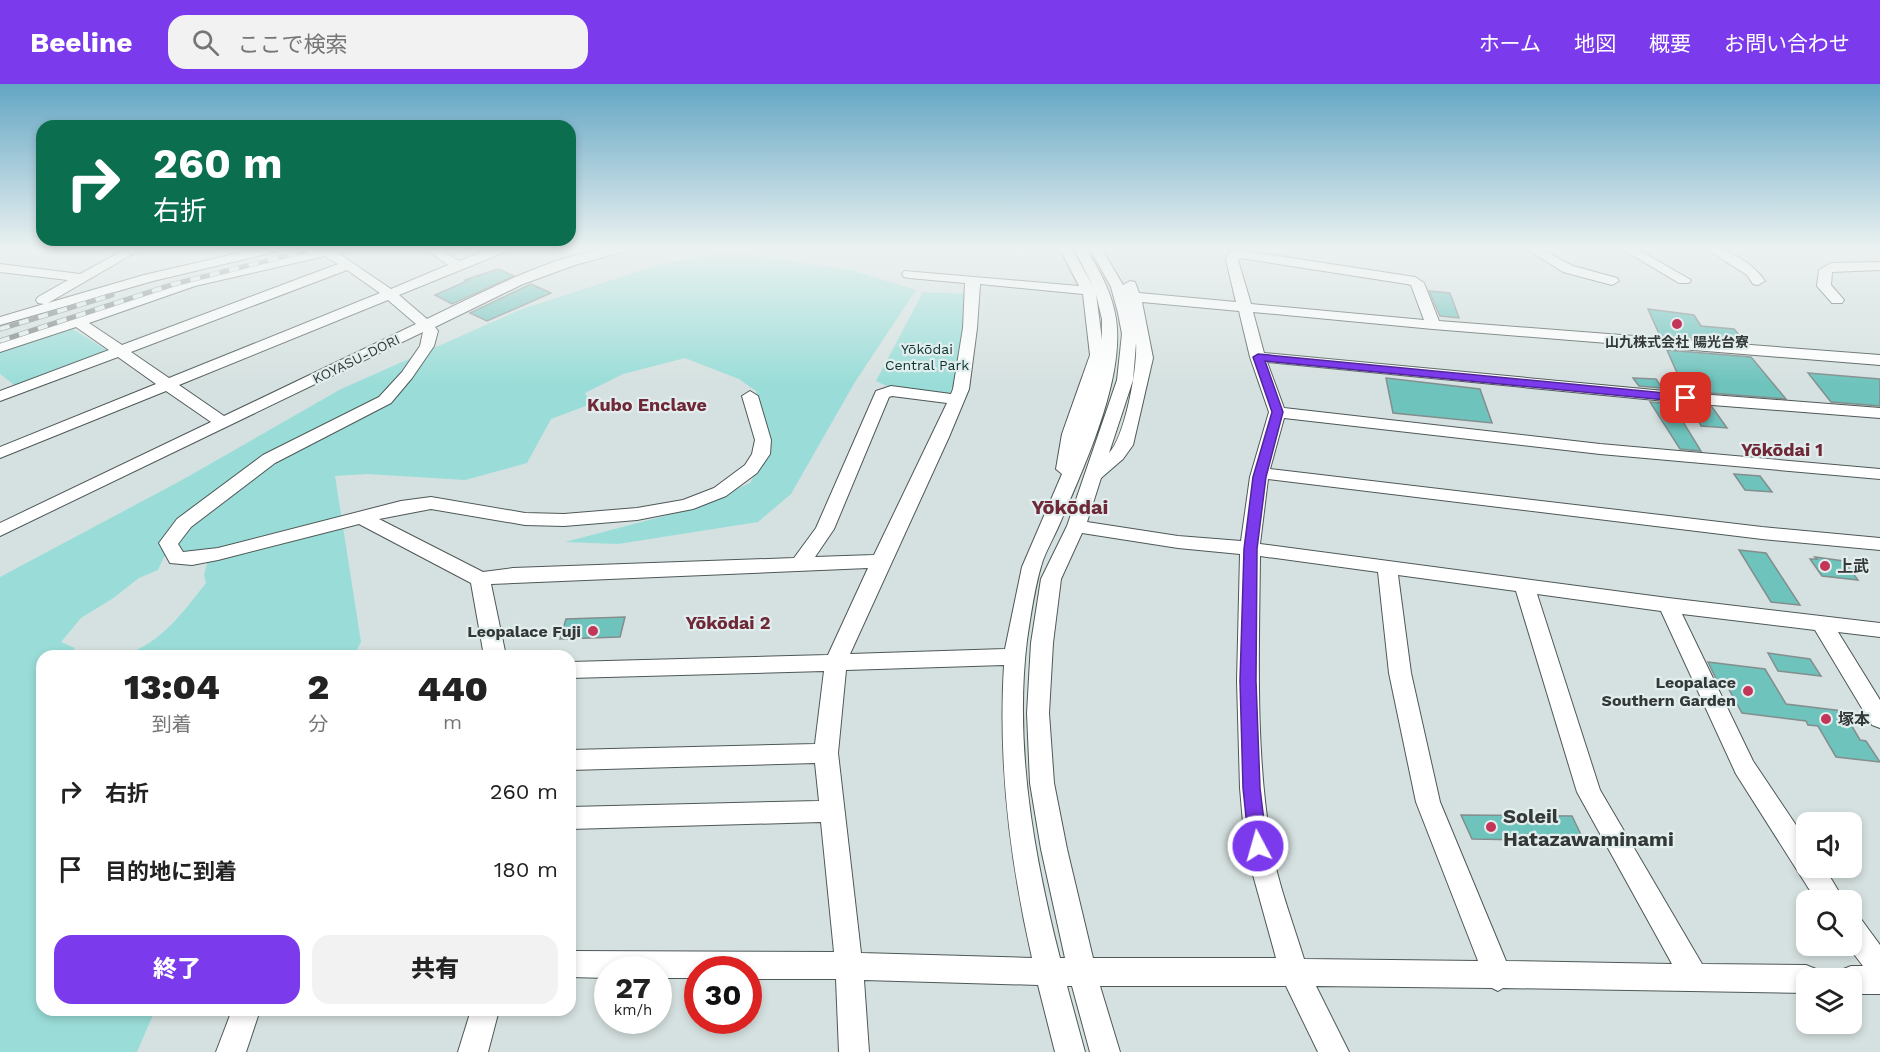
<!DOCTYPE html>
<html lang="ja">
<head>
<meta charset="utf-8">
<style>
	body { margin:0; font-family:"Work Sans","Noto Sans JP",sans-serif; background:#f2f2f2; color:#222; height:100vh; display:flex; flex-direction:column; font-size:22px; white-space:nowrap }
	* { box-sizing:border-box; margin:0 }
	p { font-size:20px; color:#767676 }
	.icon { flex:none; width:33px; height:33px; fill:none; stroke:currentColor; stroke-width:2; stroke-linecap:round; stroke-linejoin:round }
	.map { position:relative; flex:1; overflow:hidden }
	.details { position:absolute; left:36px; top:566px; width:540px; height:366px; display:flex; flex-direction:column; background:#fff; border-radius:18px; box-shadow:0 3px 9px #0003 }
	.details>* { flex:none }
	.banner { position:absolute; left:36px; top:36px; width:540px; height:126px; border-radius:18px; box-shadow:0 3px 9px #0003; background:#0b6e4f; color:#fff; overflow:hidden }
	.tools { position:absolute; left:1796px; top:728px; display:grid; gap:12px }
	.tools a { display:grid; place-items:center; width:66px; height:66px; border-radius:12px; background:#fff; box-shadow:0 3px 9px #0003; font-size:30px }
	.speed { position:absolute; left:594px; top:872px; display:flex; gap:12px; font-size:30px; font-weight:700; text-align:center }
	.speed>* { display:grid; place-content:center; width:78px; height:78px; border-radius:50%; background:#fff; box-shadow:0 3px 9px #0003; line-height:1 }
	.speed small { font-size:15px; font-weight:400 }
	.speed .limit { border:9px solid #d22; background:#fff; color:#111 }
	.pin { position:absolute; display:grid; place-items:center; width:51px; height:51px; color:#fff; margin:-26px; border-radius:12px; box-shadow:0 3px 9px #0006 }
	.me { position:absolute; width:66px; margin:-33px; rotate:354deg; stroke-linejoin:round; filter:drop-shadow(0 0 4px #0008) }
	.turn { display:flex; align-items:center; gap:21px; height:126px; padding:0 18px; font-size:27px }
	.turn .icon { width:78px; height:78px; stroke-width:2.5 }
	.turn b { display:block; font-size:42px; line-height:51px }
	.eta { display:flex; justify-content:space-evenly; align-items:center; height:102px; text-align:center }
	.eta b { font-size:36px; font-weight:800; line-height:42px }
	.button { display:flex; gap:12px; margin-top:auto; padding:12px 18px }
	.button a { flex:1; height:69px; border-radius:18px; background:#7c3aed; color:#fff; font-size:24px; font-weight:800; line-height:69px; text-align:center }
	.button a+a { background:#f2f2f2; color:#222 }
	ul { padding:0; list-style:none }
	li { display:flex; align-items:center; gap:18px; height:78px; padding:0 18px }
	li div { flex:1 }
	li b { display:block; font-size:22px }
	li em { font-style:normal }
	header { display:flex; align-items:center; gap:36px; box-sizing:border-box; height:84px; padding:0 30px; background:#7c3aed; color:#fff }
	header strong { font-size:28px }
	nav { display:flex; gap:33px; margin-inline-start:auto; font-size:21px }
	.search { width:420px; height:54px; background:#f2f2f2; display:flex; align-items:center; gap:15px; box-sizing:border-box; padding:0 21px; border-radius:18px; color:#767676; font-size:22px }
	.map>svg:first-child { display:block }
	.green { fill:#9addd8 }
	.building { fill:#6ec3bd; stroke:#838e8d; stroke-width:1.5 }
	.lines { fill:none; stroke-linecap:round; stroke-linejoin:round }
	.minor-casing { stroke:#4e5857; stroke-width:2 }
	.minor { fill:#fff; fill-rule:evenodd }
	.rail-casing { stroke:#7c8483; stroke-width:5 }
	.rail { stroke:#e2eeed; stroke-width:4; stroke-dasharray:10; stroke-linecap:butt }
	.route { fill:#7c3aed; stroke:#51269a; stroke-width:1.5 }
	.poi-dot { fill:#c4355a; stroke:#e2eeed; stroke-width:2 }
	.labels { text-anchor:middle; stroke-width:4.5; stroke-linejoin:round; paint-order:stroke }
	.far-poi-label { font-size:14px; font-weight:bold; fill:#343938; stroke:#e2eeed }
	.far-park-label { font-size:14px; fill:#0a3432; stroke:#e2eeed }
	.far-street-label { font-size:14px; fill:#343938; stroke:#e2eeed }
	.poi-label { font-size:16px; font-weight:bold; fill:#343938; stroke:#e2eeed; text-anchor:start }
	.neighbourhood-label { font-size:18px; font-weight:bold; fill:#6e2837; stroke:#e2eeed }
	.quarter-label { font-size:20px; font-weight:bold; fill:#6e2837; stroke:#e2eeed }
	.near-poi-label { font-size:20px; font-weight:bold; fill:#343938; stroke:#e2eeed; text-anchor:start }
</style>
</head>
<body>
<header>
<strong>Beeline</strong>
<div class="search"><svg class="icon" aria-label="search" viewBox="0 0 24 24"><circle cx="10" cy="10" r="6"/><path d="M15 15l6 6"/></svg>ここで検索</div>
<nav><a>ホーム</a><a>地図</a><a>概要</a><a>お問い合わせ</a></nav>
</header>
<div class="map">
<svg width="1880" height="968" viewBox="0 0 1880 968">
	<rect width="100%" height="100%" fill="#d5e1e0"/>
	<g class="green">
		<path d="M731 168 851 186 916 206 855 298 791 410 758 438 618 460 565 458 691 425 750 399 772 359 756 307 739 295 685 274 623 290 585 309 591 320 551 335 527 379 465 396 367 390 335 392 361 558 354 571H125C162 558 183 528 206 499L204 491 208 476 185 470 178 463 164 473 158 486 139 494 112 515 81 534 61 558 75 564 70 571 42 572V926H155L137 968H0V493L182 396 341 305 522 225 662 180Z"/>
		<path d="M923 208 966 210 958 291 949 311 889 303 876 297Z"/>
		<path d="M71 244 105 265 103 270 17 303 0 290V266Z"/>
	</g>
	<g class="building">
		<path d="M498 185 514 192 452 220 435 211 467 197 465 196Z"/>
		<path d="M531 200 551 209 487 237 470 229Z"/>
		<path d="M1429 207 1450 209 1459 234 1440 232Z"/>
		<path d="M1648 225 1694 231 1701 242 1734 245 1745 258 1660 252Z"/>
		<path d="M1667 266 1751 273 1786 315 1685 307Z"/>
		<path d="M1808 289 1880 295V322L1831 318Z"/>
		<path d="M1386 294 1480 305 1492 339 1393 329Z"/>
		<path d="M1633 294 1656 295 1662 304 1639 302Z"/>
		<path d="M1650 318 1672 320 1701 367 1680 365Z"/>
		<path d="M1692 322 1712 323 1727 344 1701 342Z"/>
		<path d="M1734 390 1760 392 1772 408 1745 406Z"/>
		<path d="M1739 466 1766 469 1800 521 1771 518Z"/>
		<path d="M1815 473 1844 477 1858 496 1822 492 1810 475H1817Z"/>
		<path d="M625 533 620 553 560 555 566 535Z"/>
		<path d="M1768 569 1810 575 1821 592 1778 587Z"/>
		<path d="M1708 578 1765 585 1786 620 1843 627 1860 656 1866 657 1880 678 1836 673 1818 642 1808 641 1806 637 1742 629 1727 602 1719 601Z"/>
		<path d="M1461 731 1572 732 1584 757 1472 755Z"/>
	</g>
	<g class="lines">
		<g class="minor-casing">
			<g id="minor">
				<path d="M126 165H141L48 219 144 191 256 165H276L275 168 153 197 0 241V233L44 220 38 219 36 216 38 213 68 196 0 188V180L80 190Z"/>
				<path d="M320 165H346L345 168 338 169 391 205 448 181 425 165H439L459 177 490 165H506L505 168 399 211 427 235C475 212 572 160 623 165L622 168 575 181 523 200 435 243 438 247 434 262 412 294 391 319 275 379 191 443 178 460 183 468 218 464 401 417 431 413 525 429 564 430 637 424 683 416 714 404 745 381 752 370 755 356 742 312 750 307 758 312 771 356 770 370 757 389 726 412 693 425 637 436 564 442 525 441 431 425 379 435 483 488 513 484 794 474 816 444 876 307 891 302 951 310 953 305 963 244 965 199 909 194 904 193 902 190 904 187 1079 202 1060 165H1072L1093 202 1074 165H1086C1100 187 1112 209 1116 235 1125 295 1084 383 1060 439 1055 451 1048 463 1043 476 1035 500 1031 530 1027 556 1014 662 1034 772 1060 874H1065L1041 765 1030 699 1027 629 1031 559 1041 495 1067 442 1117 296 1122 250 1118 229 1111 203 1090 165H1102L1123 201 1130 197 1135 198 1139 209 1236 218 1226 176 1228 169 1240 166 1415 193 1424 199 1439 237 1880 271V281L1433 245 1253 228 1264 269 1686 309 1880 324V334L1686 319 1267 278 1284 324 1600 360 1880 385V395L1600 370 1284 334 1270 385 1762 443 1880 454V466L1762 455 1268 395 1260 460 1668 514 1880 539V553L1838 548 1880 616V644L1872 641 1815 546 1682 530 1753 677 1806 756V783H1824L1844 816H1816L1736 690 1661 527 1537 510 1600 706 1702 880 1806 881 1816 885 1820 894H1806V909L1503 904 1498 907 1492 904 1316 902 1349 968H1318L1286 902H1100L1120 968H1090L1072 902H1067L1085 968H1055L1038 901 864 896 869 968H839L836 895H748V885H698V894H658V885H608V894L570 893V867L834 868 821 738 570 745V723L819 717 815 679 570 686V666L815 660 824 587 570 594V578L828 571 868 484 491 500 506 572H484L471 499 359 440 218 476 192 481 170 479 159 459 177 435 263 371 379 313 402 288 420 262 423 248 0 452V439L211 338 166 307 0 374V363L156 300 118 273 0 317V307L109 266 76 243 0 268V259L186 196ZM325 172 338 180 122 261 89 239 195 202ZM1240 174 1407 200 1411 201 1424 236 1251 220 1238 176ZM347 186 380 209 169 294 131 268ZM980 200 1083 210 1090 271 1062 350 1056 385 1062 390 1022 483 1005 565 850 570 949 353 969 305 977 244ZM1096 210 1102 235V256ZM388 216 416 240 224 332 179 301ZM1142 218 1239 227 1250 273 1269 328 1250 393 1241 457 1178 452 1087 438 1101 394 1123 375 1133 361 1153 274ZM1136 259C1138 282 1125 353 1109 369L1133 296ZM892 312 947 319 874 471 815 473 834 445 889 313ZM1082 449 1178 464 1240 470 1237 597 1240 704 1245 762 1276 874H1093L1067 765 1054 699 1049 629 1053 559 1061 495ZM1260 472 1378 488 1389 589 1416 718 1478 877 1304 875C1293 839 1277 797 1271 760 1255 667 1259 567 1260 472ZM1398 491 1516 507 1577 708 1672 880 1506 877 1440 718 1411 589ZM1004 581C998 681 1010 777 1032 874L861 869 838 669 846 586Z"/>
				<path d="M1527 165H1541L1573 182 1617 194 1619 197 1612 201 1563 188Z"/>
				<path d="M1622 165H1637L1691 196 1689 199H1679Z"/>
				<path d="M1706 165C1727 163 1753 179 1765 197L1758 201 1753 200 1747 191Z"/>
				<path d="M1880 178V186L1832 188 1831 201 1844 216 1842 219H1832L1817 202 1819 186 1831 179Z"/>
				<path d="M1851 831 1861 835 1880 861V910H1851V894H1838L1841 886 1851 882H1863L1847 861H1851Z"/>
				<path d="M232 926H260L246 968H216Z"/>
				<path d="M471 926H499L488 968H458Z"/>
			</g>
		</g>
		<use href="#minor" class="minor"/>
		<g class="rail-casing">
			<g id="rail">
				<path d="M0 245 112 211"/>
				<path d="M0 257 174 200 314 165"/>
			</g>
		</g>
		<use href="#rail" class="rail"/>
	</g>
	<linearGradient id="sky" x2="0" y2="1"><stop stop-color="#63a6c4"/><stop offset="0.55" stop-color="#ecf2f1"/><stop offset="1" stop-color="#ecf2f1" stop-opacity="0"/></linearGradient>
	<rect width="1880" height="300" fill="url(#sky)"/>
	<path class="route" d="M1258 270 1686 311 1692 314 1686 318 1265 277 1283 328 1266 393 1257 465 1256 597 1260 704 1267 762 1264 768 1258 770 1252 768 1249 762 1243 704 1240 597 1244 465 1253 393 1272 328 1253 273Z"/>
	<g class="poi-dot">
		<circle cx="1677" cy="240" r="6"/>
		<circle cx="1825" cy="482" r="6"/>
		<circle cx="593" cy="547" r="6"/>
		<circle cx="1748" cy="607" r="6"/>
		<circle cx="1826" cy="635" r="6"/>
		<circle cx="1491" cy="743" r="6"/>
	</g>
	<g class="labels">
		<g class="far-poi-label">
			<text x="1677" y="263">山九株式会社 陽光台寮</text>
		</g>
		<g class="far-park-label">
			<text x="927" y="270">Yōkōdai<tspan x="927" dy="16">Central Park</tspan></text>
		</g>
		<g class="far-street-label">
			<text transform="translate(356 275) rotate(-26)" y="5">KOYASU-DORI</text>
		</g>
		<g class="poi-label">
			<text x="1837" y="488">上武</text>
			<text x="581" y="553" text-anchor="end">Leopalace Fuji</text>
			<text x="1736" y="604" text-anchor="end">Leopalace<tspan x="1736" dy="18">Southern Garden</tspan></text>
			<text x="1838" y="641">塚本</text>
		</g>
		<g class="neighbourhood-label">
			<text x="647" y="327">Kubo Enclave</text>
			<text x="1782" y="372">Yōkōdai 1</text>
			<text x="728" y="545">Yōkōdai 2</text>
		</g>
		<g class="quarter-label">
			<text x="1070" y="430">Yōkōdai</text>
		</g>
		<g class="near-poi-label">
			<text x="1503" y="739">Soleil<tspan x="1503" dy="23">Hatazawaminami</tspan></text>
		</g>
	</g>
</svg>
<div class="tools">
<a><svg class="icon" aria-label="sound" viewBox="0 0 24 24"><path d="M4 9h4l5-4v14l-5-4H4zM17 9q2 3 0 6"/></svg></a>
<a><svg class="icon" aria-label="search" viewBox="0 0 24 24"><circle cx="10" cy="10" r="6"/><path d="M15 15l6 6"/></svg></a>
<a><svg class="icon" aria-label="layers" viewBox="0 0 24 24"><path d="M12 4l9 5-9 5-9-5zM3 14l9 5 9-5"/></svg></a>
</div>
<div class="speed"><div>27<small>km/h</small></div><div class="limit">30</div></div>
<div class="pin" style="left:1686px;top:314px;background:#d93025"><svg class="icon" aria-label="arrive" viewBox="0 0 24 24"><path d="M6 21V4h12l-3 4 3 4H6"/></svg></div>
<svg class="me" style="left:1258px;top:762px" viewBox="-20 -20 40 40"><circle r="17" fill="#7c3aed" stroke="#fff" stroke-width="3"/><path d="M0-11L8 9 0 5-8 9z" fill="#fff"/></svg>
<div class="banner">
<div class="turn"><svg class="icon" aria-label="right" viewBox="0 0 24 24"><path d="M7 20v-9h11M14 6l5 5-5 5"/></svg><div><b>260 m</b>右折</div></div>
</div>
<section class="details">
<div class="eta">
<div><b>13:04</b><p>到着</p></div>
<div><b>2</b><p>分</p></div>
<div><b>440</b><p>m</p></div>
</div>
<ul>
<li><svg class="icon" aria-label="right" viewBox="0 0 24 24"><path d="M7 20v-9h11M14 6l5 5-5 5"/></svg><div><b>右折</b></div><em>260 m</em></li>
<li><svg class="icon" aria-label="arrive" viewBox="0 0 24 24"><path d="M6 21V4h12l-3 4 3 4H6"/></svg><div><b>目的地に到着</b></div><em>180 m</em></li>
</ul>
<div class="button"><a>終了</a><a>共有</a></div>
</section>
</div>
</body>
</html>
